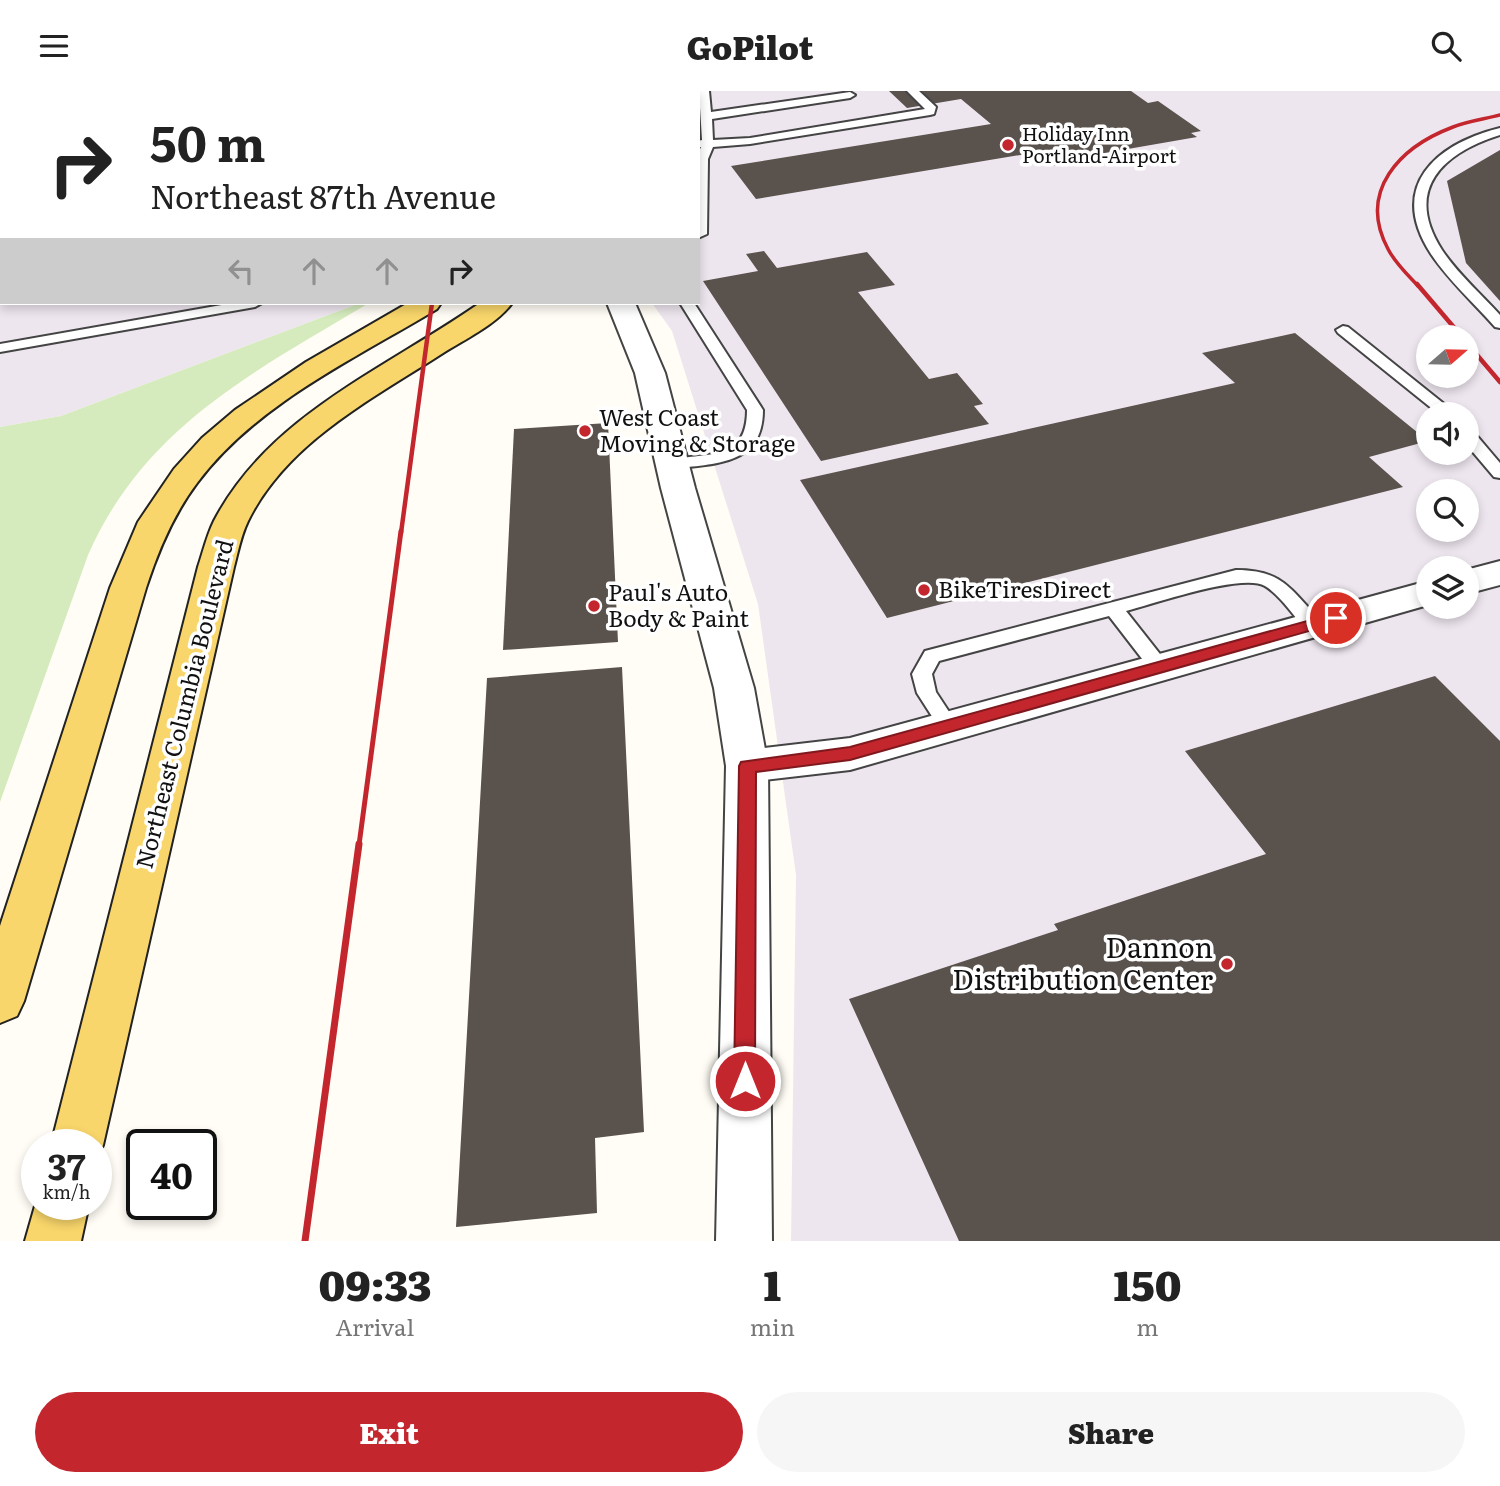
<!DOCTYPE html>
<html lang="en">
<head>
<meta charset="utf-8">
<style>
	body { margin:0; font-family:Literata,serif; background:#f6f6f6; color:#222; height:100vh; display:flex; flex-direction:column; font-size:26px; white-space:nowrap }
	* { box-sizing:border-box; margin:0 }
	p { font-size:23px; color:#767676 }
	.icon { flex:none; width:38px; height:38px; fill:none; stroke:currentColor; stroke-width:2; stroke-linecap:round; stroke-linejoin:round }
	.map { position:relative; height:1150px; overflow:hidden }
	.details { display:flex; flex-direction:column; background:#fff; flex:1 }
	.details>* { flex:none }
	.top-card { position:absolute; left:0px; top:0px; width:700px; height:214px; box-shadow:0 4px 10px #0003; background:#fff; color:#222; overflow:hidden }
	.needle { width:46px; rotate:70deg }
	.fabs { position:absolute; left:1416px; top:234px; display:grid; gap:14px }
	.fabs a { display:grid; place-items:center; width:63px; height:63px; border-radius:50%; background:#fff; box-shadow:0 4px 10px #0003; font-size:35px }
	.speed { position:absolute; left:21px; top:1038px; display:flex; gap:14px; font-size:35px; font-weight:700; text-align:center }
	.speed>* { display:grid; place-content:center; width:91px; height:91px; border-radius:50%; background:#fff; box-shadow:0 4px 10px #0003; line-height:1 }
	.speed small { font-size:18px; font-weight:400 }
	.speed .limit { border:4px solid #111; border-radius:10px; background:#fff; color:#111 }
	.pin { position:absolute; display:grid; place-items:center; width:60px; height:60px; color:#fff; margin:-30px; border:4px solid #fff; border-radius:50%; box-shadow:0 2px 7px #0007 }
	.me { position:absolute; width:77px; margin:-38px; rotate:0deg; stroke-linejoin:round; filter:drop-shadow(0 0 5px #0008) }
	.turn { display:flex; align-items:center; gap:24px; height:147px; padding:0 35px; font-size:32px }
	.turn .icon { width:91px; height:91px; stroke-width:2.5 }
	.turn b { display:block; font-size:49px; line-height:60px }
	.lanes { display:flex; align-items:center; height:66px; padding:0 35px; background:#0003; justify-content:center; gap:35px; direction:ltr }
	.lanes .off { opacity:.35 }
	.eta { display:flex; justify-content:space-evenly; align-items:center; height:119px; text-align:center }
	.eta b { font-size:42px; font-weight:800; line-height:49px }
	.action { display:flex; gap:14px; margin-top:auto; padding:14px 35px }
	.action a { flex:1; height:80px; border-radius:42px; background:#c4262e; color:#fff; font-size:28px; font-weight:800; line-height:80px; text-align:center }
	.action a+a { background:#f6f6f6; color:#222 }
	header { display:flex; justify-content:space-between; align-items:center; height:91px; padding:0 35px; background:#fff; font-size:32px; font-weight:800 }
	.map>svg:first-child { display:block }
	.industrial { fill:#eee6ef; fill-rule:evenodd }
	.green { fill:#d5ebbd }
	.building { fill:#5a524d }
	.lines { fill:none; stroke-linecap:round; stroke-linejoin:round }
	.service-casing { stroke:#444; stroke-width:4 }
	.minor-casing { stroke:#444; stroke-width:4 }
	.tertiary-casing { stroke:#444; stroke-width:4 }
	.primary-casing { stroke:#222; stroke-width:4 }
	.service { fill:#fff; fill-rule:evenodd }
	.minor { fill:#fff; fill-rule:evenodd }
	.tertiary { fill:#fff; fill-rule:evenodd }
	.primary { fill:#f9d66b; fill-rule:evenodd }
	.rail-far3 { stroke:#c4262e; stroke-width:3.5 }
	.rail-far2 { stroke:#c4262e; stroke-width:4.5 }
	.rail-far1 { stroke:#c4262e; stroke-width:5 }
	.rail { stroke:#c4262e; stroke-width:7 }
	.route { fill:#c4262e; stroke:#7f191e; stroke-width:2 }
	.poi-dot { fill:#c4262e; stroke:#fff; stroke-width:2.5 }
	.labels { text-anchor:middle; stroke-width:7; stroke-linejoin:round; paint-order:stroke }
	.far-poi-label { font-size:19px; fill:#111; stroke:#fff; text-anchor:start }
	.poi-label { font-size:23px; fill:#111; stroke:#fff; text-anchor:start }
	.street-label { font-size:23px; fill:#111; stroke:#fff }
	.near-poi-label { font-size:28px; fill:#111; stroke:#fff; text-anchor:end }
</style>
</head>
<body>
<header><svg class="icon" aria-label="menu" viewBox="0 0 24 24"><path d="M4 6h16M4 12h16M4 18h16"/></svg>GoPilot<svg class="icon" aria-label="search" viewBox="0 0 24 24"><circle cx="10" cy="10" r="6"/><path d="M15 15l6 6"/></svg></header>
<div class="map">
<svg width="1500" height="1150" viewBox="0 0 1500 1150">
	<rect width="100%" height="100%" fill="#fffdf5"/>
	<g class="industrial">
		<path d="M0 0H413L2 2V212H360L61 325 0 336Z"/>
		<path d="M613 0H1500V1150H791L796 784 758 513 672 240 652 212H698V2H610ZM1428 247H1466V285H1428ZM1428 324H1466V362H1428ZM1428 401H1466V439H1428ZM1428 478H1466V516H1428Z"/>
	</g>
	<path class="green" d="M360 212H369C254 281 145 335 88 464L0 711V336L61 325Z"/>
	<g class="building">
		<path d="M889 0H1131L1148 12 1158 10 1201 40 1191 42 1197 46 1070 68 1076 72 1055 75 1050 71 1039 73 1026 63 756 108 731 75 991 33 961 8 907 17Z"/>
		<path d="M1500 59V210L1466 172 1447 90Z"/>
		<path d="M764 160 777 177 867 161 895 194 858 201 929 288 957 282 983 313 974 315 989 333 821 370 703 190 758 180 746 163Z"/>
		<path d="M1295 242 1428 350 1369 366 1403 396 887 527 800 389 1235 292 1202 262Z"/>
		<path d="M608 332 618 551 503 559 514 338Z"/>
		<path d="M622 576 644 1041 595 1047 597 1122 456 1136 487 587Z"/>
		<path d="M1435 585 1500 650V1150H959L849 908 1058 839 1054 833 1266 763 1185 660Z"/>
	</g>
	<g class="lines">
		<g class="service-casing">
			<g id="service">
				<path d="M699 0H709L711 21 850 1 855 4 850 7 712 28 713 49 750 47 925 18 907 0H919L936 16 934 23 930 24 750 53 713 56 708 68 707 143 698 147V63L701 56H698V50L702 49Z"/>
				<path d="M1500 37V44C1443 62 1403 98 1442 159 1458 183 1481 203 1500 224V237L1495 236C1474 212 1449 190 1431 163 1387 95 1436 53 1500 37Z"/>
				<rect x="0" y="74" width="2" height="8"/>
				<path d="M233 212H262L255 216 0 261V253Z"/>
				<path d="M680 212H694L763 319C763 375 715 372 672 378L666 376 664 373 666 370C705 360 747 373 747 319Z"/>
				<path d="M1343 235 1348 236 1458 324H1440L1338 242 1336 239Z"/>
				<path d="M1466 337 1472 339 1500 372V387L1494 386 1466 353Z"/>
				<path d="M1236 479C1283 479 1290 498 1320 529L1322 534 1320 539H1306C1294 525 1280 504 1265 495 1242 482 1154 513 1126 520L1167 572 1170 577 1167 582H1153L1109 525 939 570 932 583 936 601 959 636 956 641 949 644 942 641 917 602 912 583 925 560Z"/>
			</g>
		</g>
		<g class="minor-casing">
			<g id="minor">
				<path d="M1500 470V494L1466 503V479Z"/>
				<path d="M1428 490V514L850 679 747 691 732 686 726 675 732 664 747 659 850 647Z"/>
			</g>
		</g>
		<g class="tertiary-casing">
			<path id="tertiary" d="M607 212H635L665 282 695 397 754 597 768 675 772 1150H716L726 675 714 597 661 397 635 282Z"/>
		</g>
		<g class="primary-casing">
			<g id="primary">
				<rect x="548" y="0" width="22" height="2"/>
				<path d="M408 212H441L437 218C354 268 256 313 197 392 173 424 158 460 146 497L24 910 17 925 0 932V835L110 497 138 431 174 378 202 347 235 319 306 271Z"/>
				<path d="M480 212H512C497 233 465 248 443 262 372 308 287 351 248 430 241 444 238 461 234 476L103 1054 96 1071V1054H51L198 476C203 461 207 444 214 430 269 324 387 277 480 212Z"/>
				<path d="M37 1108V1113H89L81 1150H25Z"/>
			</g>
		</g>
		<use href="#service" class="service"/>
		<use href="#minor" class="minor"/>
		<use href="#tertiary" class="tertiary"/>
		<use href="#primary" class="primary"/>
		<path class="rail-far3" d="M1418 195C1408 184 1395 172 1388 158 1357 100 1400 56 1453 36 1468 30 1485 28 1500 24"/>
		<g class="rail-far2">
			<path d="M1417 193 1463 247"/>
			<path d="M1466 251 1500 291"/>
			<path d="M401 442 432 212"/>
		</g>
		<path class="rail-far1" d="M359 754 401 440"/>
		<path class="rail" d="M305 1150 359 753"/>
	</g>
	<path class="route" d="M1336 522 1344 527 1341 531 850 669 756 681 755 990 752 997 745 1000 737 997 734 990 739 675 741 671 850 656Z"/>
	<g class="poi-dot">
		<circle cx="1008" cy="54" r="7"/>
		<circle cx="585" cy="340" r="7"/>
		<circle cx="924" cy="499" r="7"/>
		<circle cx="594" cy="515" r="7"/>
		<circle cx="1227" cy="873" r="7"/>
	</g>
	<g class="labels">
		<g class="far-poi-label">
			<text x="1022" y="50">Holiday Inn<tspan x="1022" dy="22">Portland-Airport</tspan></text>
		</g>
		<g class="poi-label">
			<text x="599" y="335">West Coast<tspan x="599" dy="26">Moving &amp; Storage</tspan></text>
			<text x="938" y="507">BikeTiresDirect</text>
			<text x="608" y="510">Paul's Auto<tspan x="608" dy="26">Body &amp; Paint</tspan></text>
		</g>
		<g class="street-label">
			<text transform="translate(185 613) rotate(-76)" y="8">Northeast Columbia Boulevard</text>
		</g>
		<g class="near-poi-label">
			<text x="1213" y="867">Dannon<tspan x="1213" dy="32">Distribution Center</tspan></text>
		</g>
	</g>
</svg>
<div class="fabs">
<a><svg class="needle" viewBox="-14 -14 28 28"><path d="M0-13l5 13h-10z" fill="#e53935"/><path d="M0 13l5-13h-10z" fill="#767676"/></svg></a>
<a><svg class="icon" aria-label="sound" viewBox="0 0 24 24"><path d="M4 9h4l5-4v14l-5-4H4zM17 9q2 3 0 6"/></svg></a>
<a><svg class="icon" aria-label="search" viewBox="0 0 24 24"><circle cx="10" cy="10" r="6"/><path d="M15 15l6 6"/></svg></a>
<a><svg class="icon" aria-label="layers" viewBox="0 0 24 24"><path d="M12 4l9 5-9 5-9-5zM3 14l9 5 9-5"/></svg></a>
</div>
<div class="speed"><div>37<small>km/h</small></div><div class="limit">40</div></div>
<div class="pin" style="left:1336px;top:527px;background:#d93025"><svg class="icon" aria-label="arrive" viewBox="0 0 24 24"><path d="M6 21V4h12l-3 4 3 4H6"/></svg></div>
<svg class="me" style="left:745px;top:990px" viewBox="-20 -20 40 40"><circle r="17" fill="#c4262e" stroke="#fff" stroke-width="3"/><path d="M0-11L8 9 0 5-8 9z" fill="#fff"/></svg>
<div class="top-card">
<div class="turn"><svg class="icon" aria-label="right" viewBox="0 0 24 24"><path d="M7 20v-9h11M14 6l5 5-5 5"/></svg><div><b>50 m</b>Northeast 87th Avenue</div></div>
<div class="lanes"><svg class="icon off" aria-label="left" viewBox="0 0 24 24"><path d="M17 20v-9H6M10 6l-5 5 5 5"/></svg><svg class="icon off" aria-label="ahead" viewBox="0 0 24 24"><path d="M12 20V5M6 11l6-6 6 6"/></svg><svg class="icon off" aria-label="ahead" viewBox="0 0 24 24"><path d="M12 20V5M6 11l6-6 6 6"/></svg><svg class="icon" aria-label="right" viewBox="0 0 24 24"><path d="M7 20v-9h11M14 6l5 5-5 5"/></svg></div>
</div>
</div>
<section class="details">
<div class="eta">
<div><b>09:33</b><p>Arrival</p></div>
<div><b>1</b><p>min</p></div>
<div><b>150</b><p>m</p></div>
</div>
<div class="action"><a>Exit</a><a>Share</a></div>
</section>
</body>
</html>
